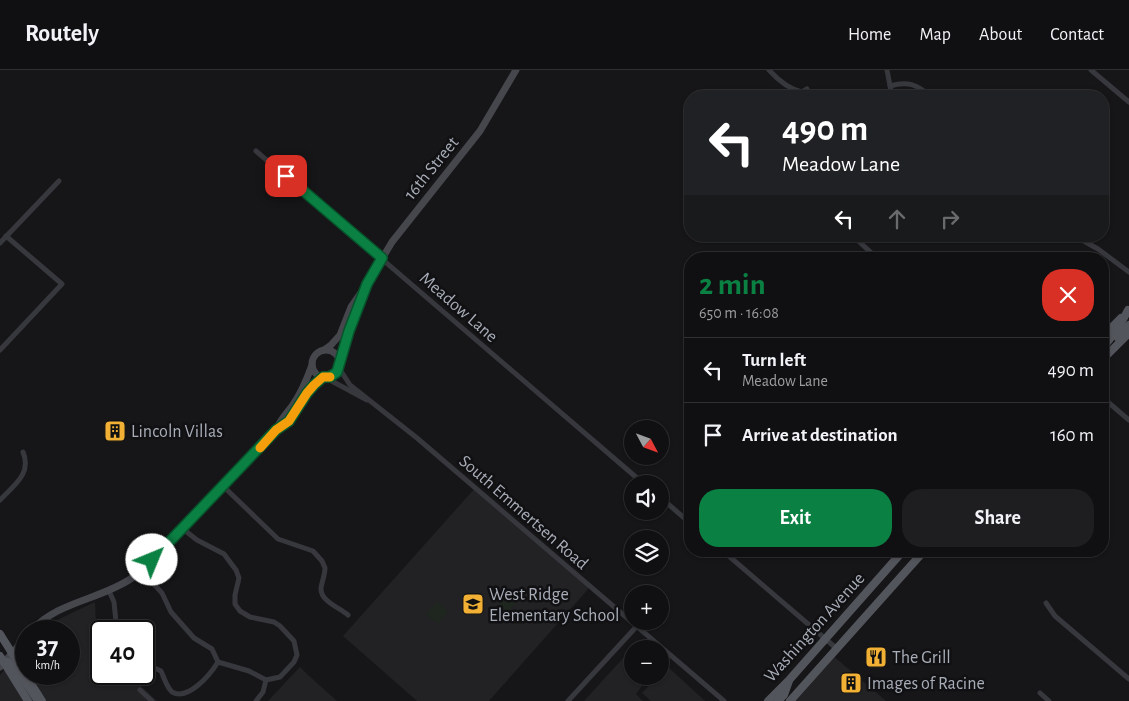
<!DOCTYPE html>
<html lang="en">
<head>
<meta charset="utf-8">
<style>
	body { margin:0; font-family:"Alegreya Sans",sans-serif; background:#1e1e20; color:#f1f3f6; height:100vh; display:flex; flex-direction:column; font-size:19px; white-space:nowrap }
	* { box-sizing:border-box; margin:0 }
	p { font-size:16px; color:#9c9d9f }
	.icon { flex:none; width:28px; height:28px; fill:none; stroke:currentColor; stroke-width:2; stroke-linecap:round; stroke-linejoin:round }
	.map { position:relative; flex:1; overflow:hidden }
	.side { position:absolute; left:684px; top:182px; width:425px; height:305px; display:flex; flex-direction:column; background:#101012; border-radius:20px; box-shadow:0 1px 4px #0004,0 0 0 1px #303032 }
	.side>* { flex:none }
	.hud { position:absolute; left:684px; top:20px; width:425px; height:152px; border-radius:20px; box-shadow:0 1px 4px #0004,0 0 0 1px #303032; background:#202124; color:#fff; overflow:hidden }
	.needle { width:32px; rotate:131deg }
	.tools { position:absolute; left:624px; top:350px; display:grid; gap:10px }
	.tools a { display:grid; place-items:center; width:45px; height:45px; border-radius:50%; background:#101012; box-shadow:0 1px 4px #0004,0 0 0 1px #303032; font-size:25px }
	.speed { position:absolute; left:15px; top:550px; display:flex; gap:10px; font-size:25px; font-weight:700; text-align:center }
	.speed>* { display:grid; place-content:center; width:65px; height:65px; border-radius:50%; background:#101012; box-shadow:0 1px 4px #0004,0 0 0 1px #303032; line-height:1 }
	.speed small { font-size:12px; font-weight:400 }
	.speed .limit { border:2px solid #111; border-radius:8px; background:#fff; color:#111 }
	.pin { position:absolute; display:grid; place-items:center; width:42px; height:42px; color:#fff; margin:-21px; border-radius:10px; box-shadow:0 2px 8px #0006 }
	.me { position:absolute; width:55px; margin:-28px; rotate:45deg; stroke-linejoin:round; filter:drop-shadow(0 0 4px #0008) }
	.turn { display:flex; align-items:center; gap:18px; height:105px; padding:0 15px; font-size:22px }
	.turn .icon { width:65px; height:65px; stroke-width:2.5 }
	.turn b { display:block; font-size:35px; line-height:42px }
	.lanes { display:flex; align-items:center; height:48px; padding:0 15px; background:#0003; justify-content:center; gap:25px; direction:ltr }
	.lanes .off { opacity:.35 }
	.round { display:grid; place-items:center; flex:none; width:52px; height:52px; border-radius:20px; background:#1e1e20 }
	.summary { display:flex; align-items:center; justify-content:space-between; height:85px; padding:0 15px }
	h1 { font-size:30px; font-weight:600; line-height:38px; color:#0b8043 }
	.button { display:flex; gap:10px; margin-top:auto; padding:10px 15px }
	.button a { flex:1; height:58px; border-radius:20px; background:#0b8043; color:#fff; font-size:20px; font-weight:600; line-height:58px; text-align:center }
	.button a+a { background:#1e1e20; color:#f1f3f6 }
	ul { padding:0; list-style:none }
	li { display:flex; align-items:center; gap:15px; height:65px; padding:0 15px; border-top:1px solid #303032 }
	li div { flex:1 }
	li b { display:block; font-size:19px }
	li em { font-style:normal }
	header { display:flex; align-items:center; gap:30px; box-sizing:border-box; height:70px; padding:0 25px; background:#101012; border-bottom:1px solid #303032 }
	header strong { font-size:24px }
	nav { display:flex; gap:28px; margin-inline-start:auto; font-size:18px }
	.map>svg:first-child { display:block }
	.built { fill:#222225 }
	.green { fill:#1e261f }
	.lines { fill:none; stroke-linecap:round; stroke-linejoin:round }
	.street { stroke:#37383d; stroke-width:5 }
	.secondary { stroke:#45474d; stroke-width:7 }
	.primary { stroke:#53555c; stroke-width:8 }
	.route-casing { stroke:#07532c; stroke-width:12 }
	.route { stroke:#0b8043; stroke-width:9 }
	.slow { stroke:#f59e0b; stroke-width:9 }
	.labels { text-anchor:middle; stroke-width:5; stroke-linejoin:round; paint-order:stroke }
	.street-label { font-size:18px; fill:#a8adb8; stroke:#111113 }
	.poi-label { font-size:18px; fill:#a8adb8; stroke:#111113; text-anchor:start }
</style>
</head>
<body>
<header>
<strong>Routely</strong>
<nav><a>Home</a><a>Map</a><a>About</a><a>Contact</a></nav>
</header>
<div class="map">
<svg width="1129" height="631" viewBox="0 0 1129 631">
	<rect width="100%" height="100%" fill="#161618"/>
	<g class="built">
		<path d="M475 418 590 517 489 631H417L343 566Z"/>
		<path d="M95 532 96 556 101 569V604H128L157 631H0V605L26 576V604H69V561H43L55 551Z"/>
		<path d="M635 575 639 579H632V606H649L636 624 643 631H584Z"/>
		<path d="M831 584 886 631H790Z"/>
		<path d="M667 596 705 631H651L642 623 658 606H660V604Z"/>
		<path d="M300 597 308 605 337 631H268Z"/>
	</g>
	<g class="green">
		<path d="M511 520 520 528 500 552 491 544Z"/>
		<path d="M437 532 448 541 438 554 426 544Z"/>
	</g>
	<g class="lines">
		<g class="street">
			<path d="M769 0C778 10 788 19 802 22L807 19"/>
			<path d="M887 0 892 26"/>
			<path d="M1091 0 1129 32"/>
			<path d="M890 16C907 11 917 14 930 26"/>
			<path d="M256 81 644 414"/>
			<path d="M853 166 878 189"/>
			<path d="M1075 166 1098 179 1129 202"/>
			<path d="M0 173 59 111"/>
			<path d="M0 280 62 214 6 166"/>
			<path d="M339 298 350 315 417 368 724 631"/>
			<path d="M326 308 367 330"/>
			<path d="M1102 327 1129 350"/>
			<path d="M223 416 278 469 313 481 322 491 325 498C325 505 322 511 321 518 320 531 340 538 348 545"/>
			<path d="M660 427 690 453"/>
			<path d="M0 430C14 415 32 404 23 382"/>
			<path d="M183 459 197 470 224 484 236 500 239 508 235 525V534L240 541 250 547 274 552 280 556 294 571 297 585 294 592 280 607 266 610 263 622 256 631"/>
			<path d="M723 481 836 578"/>
			<path d="M141 500 162 523 171 542 194 568 212 579 218 592 249 601 266 610"/>
			<path d="M1046 533 1055 546 1129 609"/>
			<path d="M107 560 116 552 114 532 109 521"/>
			<path d="M144 598 150 596 161 601C164 607 166 616 172 622 188 631 210 605 218 592"/>
			<path d="M140 620 152 631"/>
			<path d="M1040 623 1049 631"/>
			<path d="M568 631 637 556"/>
		</g>
		<g class="secondary">
			<path d="M324 280 331 275 340 265 351 237 367 214 392 172 480 61 516 0"/>
			<circle cx="326" cy="294" r="14"/>
			<path d="M340 292 349 261 363 224"/>
			<path d="M276 360C280 350 286 344 292 336 301 324 307 309 312 295"/>
			<path d="M31 561C58 531 100 530 132 508 157 490 179 464 200 441 225 414 251 387 276 360L289 351 307 323 323 307"/>
			<path d="M0 597 26 567"/>
		</g>
		<g class="primary">
			<path d="M1102 267 1121 248"/>
			<path d="M1118 268 1129 255"/>
			<path d="M1102 279 1119 257 1128 240"/>
			<path d="M1102 290 1129 263"/>
			<path d="M0 564 42 631"/>
			<path d="M0 586 28 631"/>
			<path d="M4 592H8L15 597 38 631"/>
			<path d="M768 631 790 609 903 481"/>
			<path d="M778 631 784 625 789 611"/>
			<path d="M790 631 924 481"/>
		</g>
	</g>
	<g class="lines">
		<g class="route-casing">
			<path id="route" d="M152 490 276 360 289 351 307 323 314 315 323 307H330L337 302 349 261 367 214 382 188 286 106"/>
		</g>
		<use href="#route" class="route"/>
		<path class="slow" d="M260 378 276 360 289 351 307 323 314 315 323 307H330"/>
	</g>
	<defs>
		<g id="building-square" transform="scale(1.125)"><rect x="-9" y="-9" width="18" height="18" rx="4" fill="#f2b134" stroke="#111113"/><path d="M-4-6H4V6H1V3H-1V6H-4ZM-2.5-4.3h1.7v1.8h-1.7ZM.8-4.3h1.7v1.8H.8ZM-2.5-1h1.7V.8h-1.7ZM.8-1h1.7V.8H.8Z" fill="#111"/></g>
		<g id="school-square" transform="scale(1.125)"><rect x="-9" y="-9" width="18" height="18" rx="4" fill="#f2b134" stroke="#111113"/><path d="M0-5L7-2L0 1L-7-2ZM-4 1L0 2.5L4 1V4Q0 6-4 4Z" fill="#111"/></g>
		<g id="restaurant-square" transform="scale(1.125)"><rect x="-9" y="-9" width="18" height="18" rx="4" fill="#f2b134" stroke="#111113"/><path d="M-5-6h1v4h1v-4h1v4h1v-4h1v5L-1.5 .5V6h-2V.5L-5-1ZM5-6V6H3V1.5H1.5Q1.5-4 5-6Z" fill="#111"/></g>
	</defs>
	<g fill-rule="evenodd">
		<use href="#building-square" x="115" y="361"/>
		<use href="#school-square" x="473" y="534"/>
		<use href="#restaurant-square" x="876" y="587"/>
		<use href="#building-square" x="851" y="613"/>
	</g>
	<g class="labels">
		<g class="street-label">
			<text transform="translate(431 98) rotate(-51)" y="6">16th Street</text>
			<text transform="translate(459 237) rotate(41)" y="6">Meadow Lane</text>
			<text transform="translate(524 442) rotate(41)" y="6">South Emmertsen Road</text>
			<text transform="translate(814 557) rotate(-48)" y="6">Washington Avenue</text>
		</g>
		<g class="poi-label">
			<text x="131" y="367">Lincoln Villas</text>
			<text x="489" y="530">West Ridge<tspan x="489" dy="21">Elementary School</tspan></text>
			<text x="892" y="593">The Grill</text>
			<text x="867" y="619">Images of Racine</text>
		</g>
	</g>
</svg>
<div class="tools">
<a><svg class="needle" viewBox="-14 -14 28 28"><path d="M0-13l5 13h-10z" fill="#e53935"/><path d="M0 13l5-13h-10z" fill="#9c9d9f"/></svg></a>
<a><svg class="icon" aria-label="sound" viewBox="0 0 24 24"><path d="M4 9h4l5-4v14l-5-4H4zM17 9q2 3 0 6"/></svg></a>
<a><svg class="icon" aria-label="layers" viewBox="0 0 24 24"><path d="M12 4l9 5-9 5-9-5zM3 14l9 5 9-5"/></svg></a>
<a>+</a>
<a>−</a>
</div>
<div class="speed"><div>37<small>km/h</small></div><div class="limit">40</div></div>
<div class="pin" style="left:286px;top:106px;background:#d93025"><svg class="icon" aria-label="arrive" viewBox="0 0 24 24"><path d="M6 21V4h12l-3 4 3 4H6"/></svg></div>
<svg class="me" style="left:152px;top:490px" viewBox="-20 -20 40 40"><circle r="19" fill="#fff"/><path d="M0-13L10 11 0 6-10 11z" fill="#0b8043"/></svg>
<div class="hud">
<div class="turn"><svg class="icon" aria-label="left" viewBox="0 0 24 24"><path d="M17 20v-9H6M10 6l-5 5 5 5"/></svg><div><b>490 m</b>Meadow Lane</div></div>
<div class="lanes"><svg class="icon" aria-label="left" viewBox="0 0 24 24"><path d="M17 20v-9H6M10 6l-5 5 5 5"/></svg><svg class="icon off" aria-label="ahead" viewBox="0 0 24 24"><path d="M12 20V5M6 11l6-6 6 6"/></svg><svg class="icon off" aria-label="right" viewBox="0 0 24 24"><path d="M7 20v-9h11M14 6l5 5-5 5"/></svg></div>
</div>
<section class="side">
<div class="summary"><div><h1>2 min</h1><p>650 m · 16:08</p></div><a class="round" style="background:#d93025;color:#fff"><svg class="icon" aria-label="close" viewBox="0 0 24 24"><path d="M6 6l12 12M18 6L6 18"/></svg></a></div>
<ul>
<li><svg class="icon" aria-label="left" viewBox="0 0 24 24"><path d="M17 20v-9H6M10 6l-5 5 5 5"/></svg><div><b>Turn left</b><p>Meadow Lane</p></div><em>490 m</em></li>
<li><svg class="icon" aria-label="arrive" viewBox="0 0 24 24"><path d="M6 21V4h12l-3 4 3 4H6"/></svg><div><b>Arrive at destination</b></div><em>160 m</em></li>
</ul>
<div class="button"><a>Exit</a><a>Share</a></div>
</section>
</div>
</body>
</html>
